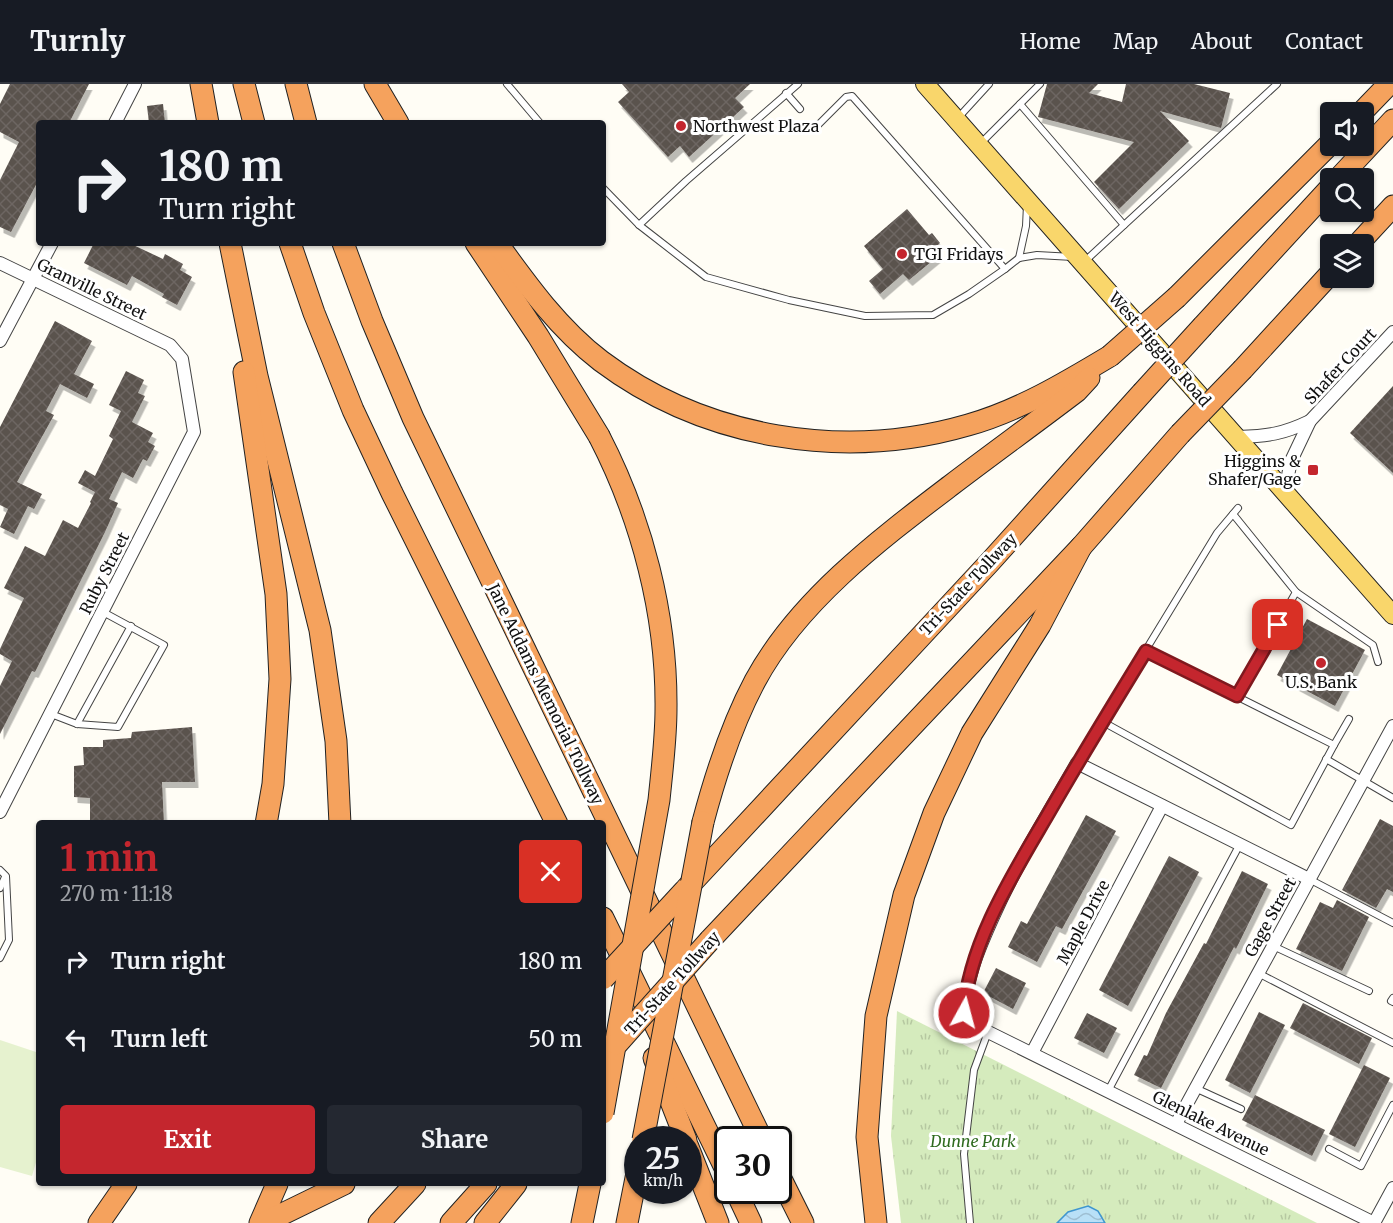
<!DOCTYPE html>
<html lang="en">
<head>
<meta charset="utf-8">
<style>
	body { margin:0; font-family:Merriweather,serif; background:#242831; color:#f1f3f6; height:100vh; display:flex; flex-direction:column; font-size:22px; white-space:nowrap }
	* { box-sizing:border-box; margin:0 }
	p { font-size:20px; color:#9ea1a6 }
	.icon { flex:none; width:33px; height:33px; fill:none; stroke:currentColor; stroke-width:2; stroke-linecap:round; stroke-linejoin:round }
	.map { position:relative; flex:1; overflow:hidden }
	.details { position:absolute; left:36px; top:736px; width:570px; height:366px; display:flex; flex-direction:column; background:#171b24; border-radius:6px; box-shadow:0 2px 4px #0004 }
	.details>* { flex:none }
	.hud { position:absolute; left:36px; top:36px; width:570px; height:126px; border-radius:6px; box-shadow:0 2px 4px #0004; background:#171b24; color:#f1f3f6; overflow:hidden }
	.tools { position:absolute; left:1320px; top:18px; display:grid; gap:12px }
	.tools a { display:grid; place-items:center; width:54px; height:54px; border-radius:6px; background:#171b24; box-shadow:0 2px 4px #0004; font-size:30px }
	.speed { position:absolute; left:624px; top:1042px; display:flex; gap:12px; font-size:30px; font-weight:700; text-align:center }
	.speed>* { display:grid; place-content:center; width:78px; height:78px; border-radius:50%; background:#171b24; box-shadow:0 2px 4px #0004; line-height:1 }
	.speed small { font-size:15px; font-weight:400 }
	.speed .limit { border:3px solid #111; border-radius:9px; background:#fff; color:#111 }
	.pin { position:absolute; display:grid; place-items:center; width:51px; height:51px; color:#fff; margin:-26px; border-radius:12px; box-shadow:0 3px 9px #0006 }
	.me { position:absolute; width:66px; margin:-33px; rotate:7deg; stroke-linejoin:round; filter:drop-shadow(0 0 4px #0008) }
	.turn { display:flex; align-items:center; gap:21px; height:126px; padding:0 24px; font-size:27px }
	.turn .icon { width:78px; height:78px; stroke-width:2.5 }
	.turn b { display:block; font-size:42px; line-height:51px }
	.round { display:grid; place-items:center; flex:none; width:63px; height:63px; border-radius:6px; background:#242831 }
	.head { display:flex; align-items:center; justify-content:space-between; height:102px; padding:0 24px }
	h1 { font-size:36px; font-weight:700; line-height:45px; color:#c4262e }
	.action { display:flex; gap:12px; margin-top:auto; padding:12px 24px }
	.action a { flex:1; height:69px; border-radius:6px; background:#c4262e; color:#fff; font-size:24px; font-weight:700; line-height:69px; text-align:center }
	.action a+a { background:#242831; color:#f1f3f6 }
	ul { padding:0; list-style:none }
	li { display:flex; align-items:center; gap:18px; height:78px; padding:0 24px }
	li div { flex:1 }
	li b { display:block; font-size:22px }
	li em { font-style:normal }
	header { display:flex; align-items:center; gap:36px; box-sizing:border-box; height:84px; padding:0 30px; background:#171b24; border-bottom:2px solid #363941 }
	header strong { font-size:28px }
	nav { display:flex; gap:33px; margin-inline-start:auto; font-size:21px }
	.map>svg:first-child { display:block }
	.grass { fill:url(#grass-tufts) }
	.pitch { fill:#e6f2cf }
	.water { fill:url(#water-waves); stroke:#3f96cf; stroke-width:1.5 }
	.building { fill:url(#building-cross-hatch); filter:url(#shadow) }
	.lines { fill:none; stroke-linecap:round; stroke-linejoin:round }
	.lane-casing { stroke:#444; stroke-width:8 }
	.street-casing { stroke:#444; stroke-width:14 }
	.primary-casing { stroke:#222; stroke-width:20 }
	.highway-casing { stroke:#222; stroke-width:23 }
	.lane { stroke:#fff; stroke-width:6 }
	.street { stroke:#fff; stroke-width:12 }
	.primary { stroke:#f9d66b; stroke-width:18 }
	.highway { stroke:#f5a25d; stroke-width:21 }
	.highway-bridge-casing { stroke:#222; stroke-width:23; stroke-linecap:butt }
	.highway-bridge { stroke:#f5a25d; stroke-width:21 }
	.route-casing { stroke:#7f191e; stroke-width:15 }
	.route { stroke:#c4262e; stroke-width:10 }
	.poi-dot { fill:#c4262e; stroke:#fff; stroke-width:2 }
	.labels { text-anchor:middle; stroke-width:6; stroke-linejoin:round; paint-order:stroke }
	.poi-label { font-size:16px; fill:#111; stroke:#fff; text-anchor:start }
	.street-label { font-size:16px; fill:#111; stroke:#fff }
	.park-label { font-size:16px; font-style:italic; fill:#2f6b1f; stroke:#fff }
</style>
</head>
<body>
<header>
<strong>Turnly</strong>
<nav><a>Home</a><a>Map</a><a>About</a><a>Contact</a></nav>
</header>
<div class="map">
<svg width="1393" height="1139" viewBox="0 0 1393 1139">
	<defs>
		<pattern id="grass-tufts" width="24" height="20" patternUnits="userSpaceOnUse" patternTransform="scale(1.5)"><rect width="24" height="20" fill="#d5ebbd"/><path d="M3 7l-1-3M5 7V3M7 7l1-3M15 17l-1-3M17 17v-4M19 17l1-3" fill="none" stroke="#b6c8a1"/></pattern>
		<pattern id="water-waves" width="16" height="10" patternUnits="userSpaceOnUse" patternTransform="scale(1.5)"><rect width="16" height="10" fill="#b9e0f7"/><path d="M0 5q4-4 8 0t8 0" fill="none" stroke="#9ebfd3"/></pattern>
		<pattern id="building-cross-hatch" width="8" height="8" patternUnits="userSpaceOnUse" patternTransform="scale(1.5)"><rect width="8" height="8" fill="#5a524d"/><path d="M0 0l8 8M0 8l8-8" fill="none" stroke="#6d6662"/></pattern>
		<filter id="shadow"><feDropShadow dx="3.5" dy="6" stdDeviation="0" flood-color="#0004"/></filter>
	</defs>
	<rect width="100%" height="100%" fill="#fffdf5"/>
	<path class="grass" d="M897 927 1317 1139H901L891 1052Z"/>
	<path class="pitch" d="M0 956 39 969V1068L32 1092 0 1083Z"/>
	<path class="water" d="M1088 1122 1098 1127 1105 1139H1057L1068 1128Z"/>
	<g class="building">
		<path d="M10 0H89L69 39H39V95L11 148 0 143V96L19 58 0 48V20Z"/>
		<path d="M622 0H750L735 14 744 23 689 73 680 62 668 73 618 18 629 8Z"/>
		<path d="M1047 0H1098L1089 9 1122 18 1126 0H1194L1230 9 1221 44 1160 27 1189 57 1119 125 1094 98 1134 58 1038 33Z"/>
		<path d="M163 20 165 39H149L147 22Z"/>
		<path d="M907 125 929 151 932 149 940 159 931 167 937 173 909 196 903 190 880 210 869 197 883 185 864 162Z"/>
		<path d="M94 159H129L163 175 165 170 183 180 180 186 192 193 177 221 162 213 164 210 132 192 127 201 84 179Z"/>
		<path d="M55 237 92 257 74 290 94 300 87 314 60 300 46 327 54 331 17 398 42 410 34 425 28 422 14 450 0 443 8 425 0 421V343Z"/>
		<path d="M126 287 144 296 138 309 145 312 132 338 153 349 148 358 155 362 147 377 143 375 133 394 122 388 109 415 118 419 105 448 35 588 32 587 0 650V602L12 577 0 570V565L24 514 4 504 25 462 45 472 63 436 78 444 91 419 90 418 95 408 78 399 85 386 95 392 113 355 109 352 121 327 109 321Z"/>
		<path d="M1393 302V389L1350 349Z"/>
		<path d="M1307 535 1365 566 1335 622 1277 591Z"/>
		<path d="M192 643 195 698H162L164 740H90V714L74 713V682L84 681 83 663H103V656L131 654 132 648Z"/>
		<path d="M1086 731 1116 747 1062 845 1056 842 1037 878 1008 863 1021 837 1027 840Z"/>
		<path d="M1380 735 1393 742V808L1387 805 1376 824 1342 806Z"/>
		<path d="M1169 772 1199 788 1128 922 1099 906Z"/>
		<path d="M1242 787 1268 800 1236 865 1234 863 1161 1004 1134 991 1144 971 1147 972 1166 929 1204 859 1206 860Z"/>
		<path d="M1337 816 1369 833 1342 887 1296 865 1320 818 1333 824Z"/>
		<path d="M996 884 1026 899 1013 925 983 909Z"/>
		<path d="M1303 919 1372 954 1359 980 1290 944Z"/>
		<path d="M1259 928 1285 941 1250 1009 1225 996Z"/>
		<path d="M1087 929 1117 944 1104 969 1074 954Z"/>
		<path d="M1364 981 1390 994 1355 1063 1329 1050Z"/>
		<path d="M1255 1011 1325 1046 1312 1072 1242 1036Z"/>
	</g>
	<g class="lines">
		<g class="lane-casing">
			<g id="lane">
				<path d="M507 0 540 39"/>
				<path d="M786 9 800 25"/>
				<path d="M1020 20 1124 141"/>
				<path d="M957 35 989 0"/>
				<path d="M981 59 1040 0"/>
				<path d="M603 104 639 141 706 193 789 216 865 232 933 231 969 210 1005 185 852 12 846 13 817 42"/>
				<path d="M639 141 686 97 798 0"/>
				<path d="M1019 174 1026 142 1027 121"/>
				<path d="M1084 178 1277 0"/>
				<path d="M1005 185 1019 174 1037 171 1073 173"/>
				<path d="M1233 430 1296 508 1373 561 1378 578"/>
				<path d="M1237 612 1296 508"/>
				<path d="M51 630 77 640 118 643 164 561 103 528"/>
				<path d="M1103 638 1291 741 1334 661 1146 567"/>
				<path d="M77 640 131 542"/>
				<path d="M1334 661 1349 635"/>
				<path d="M1326 675 1393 714"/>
				<path d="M1077 679 1217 449 1238 424"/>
				<path d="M0 786 6 792 9 856 0 874"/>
				<path d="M1309 795 1393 839"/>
				<path d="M0 804 5 793"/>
				<path d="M1273 862 1369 907"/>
				<path d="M1258 889 1393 959"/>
				<path d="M1393 914 1391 917 1393 918"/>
				<path d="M1195 1004 1241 1025"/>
				<path d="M1108 1007 1240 760"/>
				<path d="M1329 1065 1361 1082 1393 1021"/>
				<path d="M970 1139 964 1070 974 986 988 948"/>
			</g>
		</g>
		<g class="street-casing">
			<g id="street">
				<path d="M115 39 135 0"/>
				<path d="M0 179 170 261 182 275 194 348 0 728"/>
				<path d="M0 257 52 159"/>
				<path d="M1238 353C1268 352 1283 350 1310 337"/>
				<path d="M1285 406 1291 377 1310 337 1393 248"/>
				<path d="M1309 795 1077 679C1048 730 1017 779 993 833 979 864 966 894 964 929L980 944 1374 1139"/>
				<path d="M1032 969 1162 722"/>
				<path d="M1176 1040 1393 642"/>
				<path d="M1374 1139 1393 1104"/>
			</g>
		</g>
		<g class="primary-casing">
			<path id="primary" d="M925 0 1393 531"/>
		</g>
		<g class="highway-casing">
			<g id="highway">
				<path d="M201 0 208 39"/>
				<path d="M244 0 254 39"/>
				<path d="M296 0 306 39"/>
				<path d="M375 0 398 39"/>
				<path d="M1362 28 1389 0"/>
				<path d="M1339 94 1393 36"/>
				<path d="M230 159 257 292 320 546 336 657 340 740"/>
				<path d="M290 159 314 229 353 326 392 409 557 740"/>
				<path d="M343 159 372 237 413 334 762 1056"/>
				<path d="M476 159 538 252 599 352"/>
				<path d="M497 159C528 202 559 245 601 277 705 355 844 377 968 341 1018 327 1065 299 1110 272"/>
				<path d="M1358 160 1393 122"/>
				<path d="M1177 213 1330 60"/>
				<path d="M1203 242 1330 104"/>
				<path d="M1243 285 1330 190"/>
				<path d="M244 288 276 510 280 595 273 700 266 740"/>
				<path d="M703 738C716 689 731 642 755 597 798 517 879 456 950 402 992 370 1035 339 1077 307L1089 294"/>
				<path d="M686 805 990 478 1142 309"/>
				<path d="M603 834 728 1090"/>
				<path d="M710 856 1081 463 1180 350"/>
				<path d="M654 974 686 1056"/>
				<path d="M688 1063 718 1139"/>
				<path d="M778 1089 803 1139"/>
				<path d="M736 1107 751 1139"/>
				<path d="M99 1139 126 1100"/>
				<path d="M260 1139 277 1100"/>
				<path d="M264 1139 344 1100"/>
				<path d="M379 1139 415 1100"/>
				<path d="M451 1139 486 1100"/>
				<path d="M485 1139 516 1100"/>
				<path d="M582 1139 590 1100"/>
				<path d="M627 1139 638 1084"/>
				<path d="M876 1139 867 1053 876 932 904 811 934 729 972 649 1040 541 1081 463"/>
			</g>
		</g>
		<use href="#lane" class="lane"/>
		<use href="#street" class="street"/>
		<use href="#primary" class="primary"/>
		<use href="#highway" class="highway"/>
		<g class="highway-bridge-casing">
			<g id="highway-bridge">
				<path d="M1110 272 1177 213"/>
				<path d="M1142 309 1203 242"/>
				<path d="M1180 350 1243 285"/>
				<path d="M599 352C642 435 667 531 666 625 666 655 662 686 659 716L603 1029"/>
				<path d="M603 895 685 806"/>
				<path d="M617 960 710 856"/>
				<path d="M643 1056 703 738"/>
			</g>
		</g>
		<use href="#highway-bridge" class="highway-bridge"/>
	</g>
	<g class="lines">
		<g class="route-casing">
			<path id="route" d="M964 929C968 861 1013 790 1047 732 1079 676 1113 621 1146 567L1237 612 1278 541"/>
		</g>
		<use href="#route" class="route"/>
	</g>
	<g class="poi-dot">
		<circle cx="681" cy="42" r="6"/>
		<circle cx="902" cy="170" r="6"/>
		<rect x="1307" y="380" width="12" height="12" rx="3"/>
		<circle cx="1321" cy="579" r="6"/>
	</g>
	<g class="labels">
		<g class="poi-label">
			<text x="693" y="48">Northwest Plaza</text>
			<text x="914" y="176">TGI Fridays</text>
			<text x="1301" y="383" text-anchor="end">Higgins &amp;<tspan x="1301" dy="18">Shafer/Gage</tspan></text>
			<text x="1321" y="604" text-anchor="middle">U.S. Bank</text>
		</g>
		<g class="street-label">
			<text transform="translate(92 205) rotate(26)" y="6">Granville Street</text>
			<text transform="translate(1160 265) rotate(49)" y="6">West Higgins Road</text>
			<text transform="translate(1340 282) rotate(-47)" y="6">Shafer Court</text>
			<text transform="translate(104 489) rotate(-63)" y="6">Ruby Street</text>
			<text transform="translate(968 500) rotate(-47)" y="6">Tri-State Tollway</text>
			<text transform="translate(546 610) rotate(64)" y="6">Jane Addams Memorial Tollway</text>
			<text transform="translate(1270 833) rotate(-61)" y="6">Gage Street</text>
			<text transform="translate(1083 838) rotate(-62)" y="6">Maple Drive</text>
			<text transform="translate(672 899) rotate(-48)" y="6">Tri-State Tollway</text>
			<text transform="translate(1211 1039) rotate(26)" y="6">Glenlake Avenue</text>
		</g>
		<g class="park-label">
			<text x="973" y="1063">Dunne Park</text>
		</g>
	</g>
</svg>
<div class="tools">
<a><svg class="icon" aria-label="sound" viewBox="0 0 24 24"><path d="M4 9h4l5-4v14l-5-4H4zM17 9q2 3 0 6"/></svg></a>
<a><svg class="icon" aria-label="search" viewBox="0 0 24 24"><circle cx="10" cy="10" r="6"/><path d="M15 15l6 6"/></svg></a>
<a><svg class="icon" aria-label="layers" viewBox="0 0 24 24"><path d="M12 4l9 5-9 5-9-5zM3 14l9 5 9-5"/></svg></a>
</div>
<div class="speed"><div>25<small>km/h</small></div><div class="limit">30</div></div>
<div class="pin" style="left:1278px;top:541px;background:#d93025"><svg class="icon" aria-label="arrive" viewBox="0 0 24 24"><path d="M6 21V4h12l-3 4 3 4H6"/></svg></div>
<svg class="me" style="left:964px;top:929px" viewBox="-20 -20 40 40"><circle r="17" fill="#c4262e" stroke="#fff" stroke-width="3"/><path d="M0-11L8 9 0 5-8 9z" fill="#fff"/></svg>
<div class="hud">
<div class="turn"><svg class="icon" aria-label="right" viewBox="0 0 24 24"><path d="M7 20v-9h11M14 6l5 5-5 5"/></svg><div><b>180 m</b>Turn right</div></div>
</div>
<section class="details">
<div class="head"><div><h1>1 min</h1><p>270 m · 11:18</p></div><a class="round" style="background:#d93025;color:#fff"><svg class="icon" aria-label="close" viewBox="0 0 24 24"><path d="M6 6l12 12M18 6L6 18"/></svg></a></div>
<ul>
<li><svg class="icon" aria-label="right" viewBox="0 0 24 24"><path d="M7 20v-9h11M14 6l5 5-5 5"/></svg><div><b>Turn right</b></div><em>180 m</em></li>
<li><svg class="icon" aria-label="left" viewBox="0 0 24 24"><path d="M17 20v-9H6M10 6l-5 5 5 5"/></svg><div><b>Turn left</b></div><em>50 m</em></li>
</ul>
<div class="action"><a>Exit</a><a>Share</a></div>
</section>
</div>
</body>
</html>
